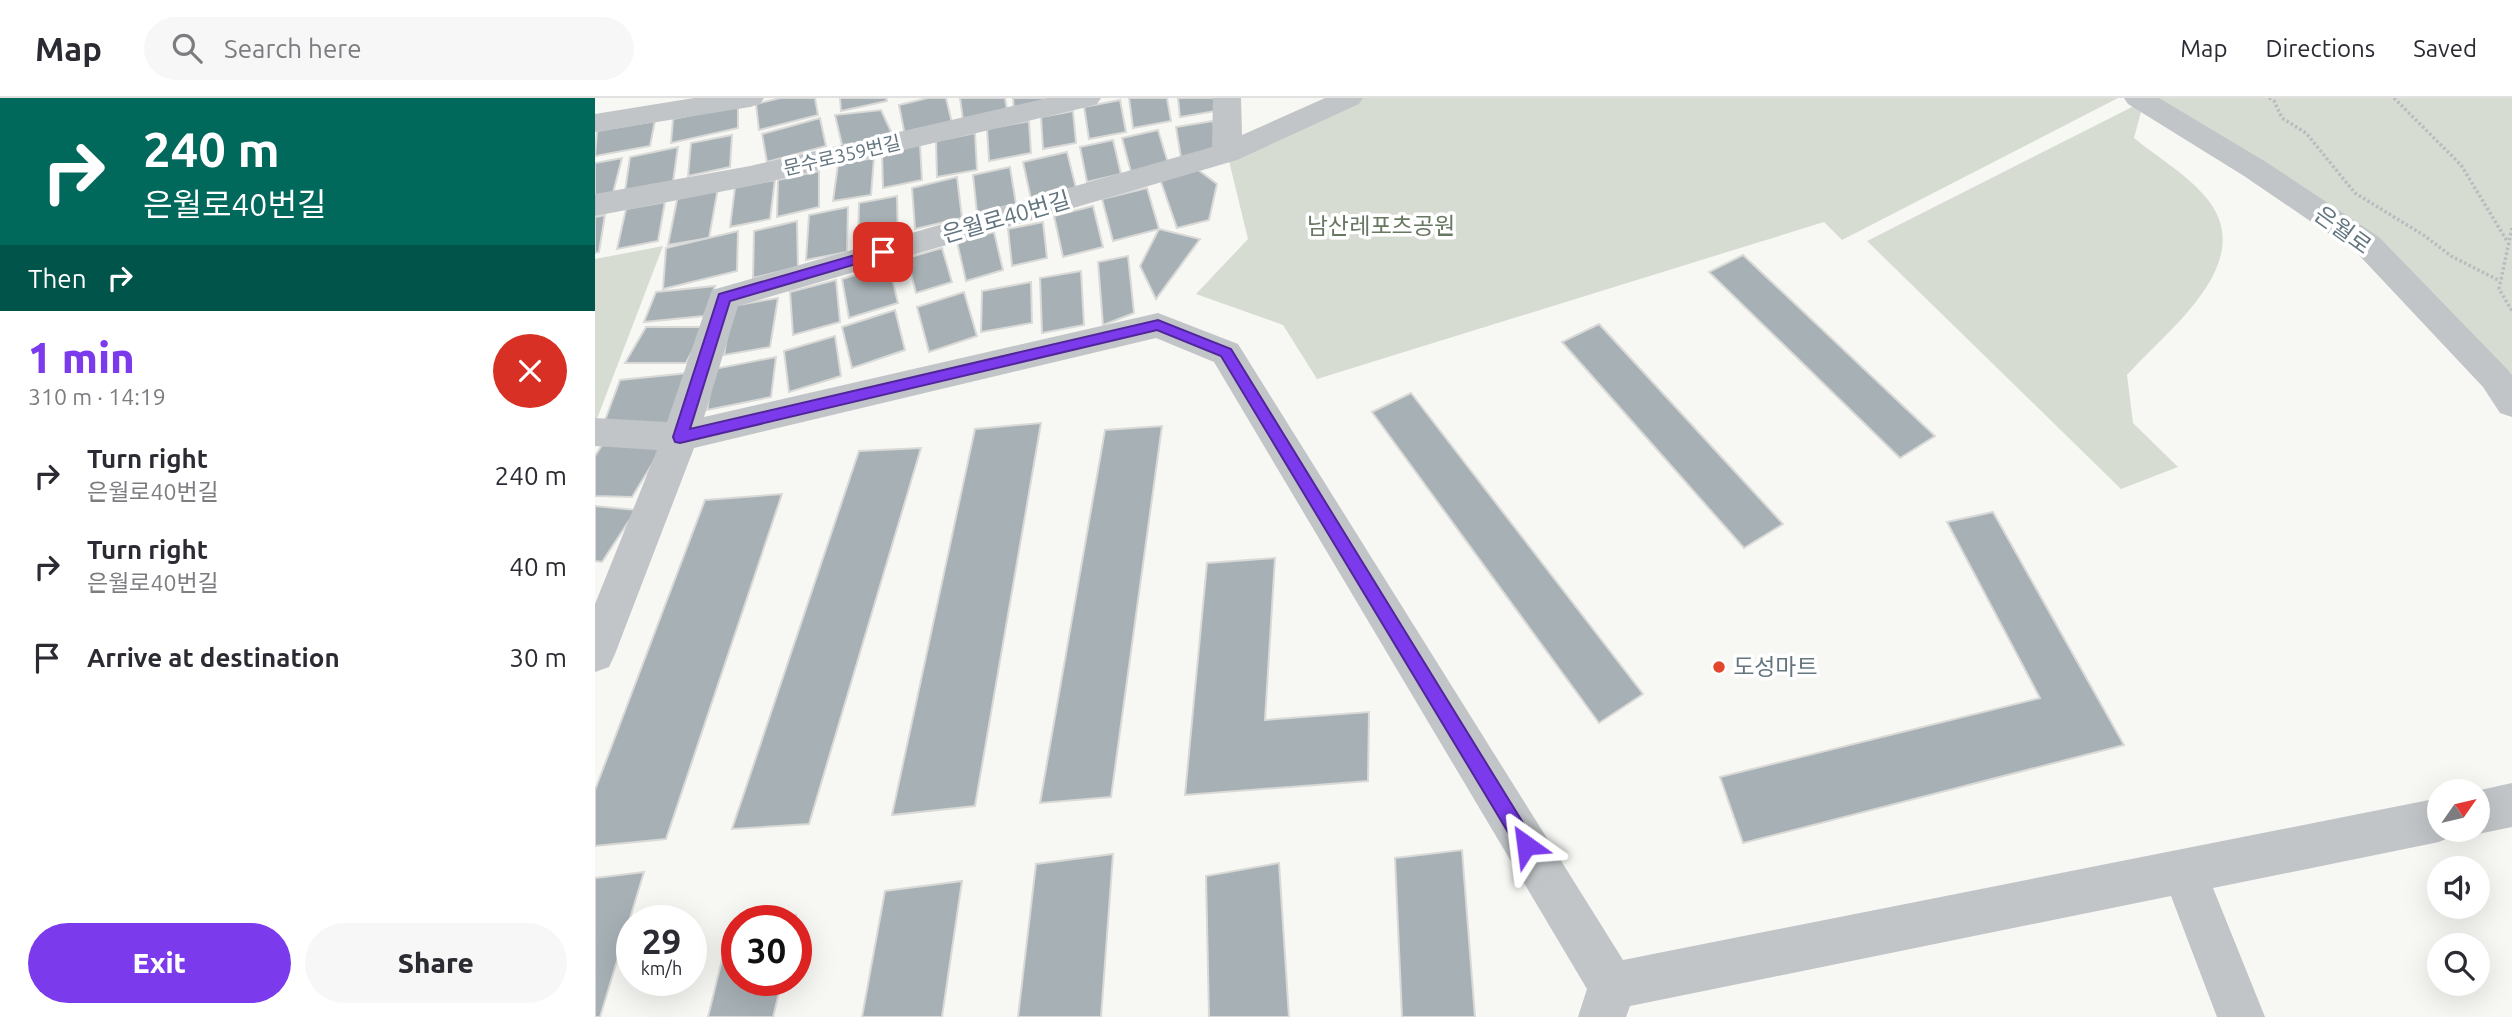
<!DOCTYPE html>
<html lang="en">
<head>
<meta charset="utf-8">
<style>
	body { margin:0; font-family:Ubuntu,"Noto Sans KR",sans-serif; background:#f7f7f7; color:#2b2b33; height:100vh; display:flex; flex-direction:column; font-size:26px; white-space:nowrap }
	* { box-sizing:border-box; margin:0 }
	p { font-size:23px; color:#7c7c81 }
	.icon { flex:none; width:38px; height:38px; fill:none; stroke:currentColor; stroke-width:2; stroke-linecap:round; stroke-linejoin:round }
	.map { position:relative; flex:1; overflow:hidden }
	.details { display:flex; flex-direction:column; background:#fff; width:595px }
	.details>* { flex:none }
	.hud { background:#00695c; color:#fff; overflow:hidden }
	.needle { width:46px; rotate:56deg }
	.controls { position:absolute; left:1832px; top:681px; display:grid; gap:14px }
	.controls a { display:grid; place-items:center; width:63px; height:63px; border-radius:50%; background:#fff; box-shadow:0 7px 28px #0002; font-size:35px }
	.speed { position:absolute; left:21px; top:807px; display:flex; gap:14px; font-size:35px; font-weight:700; text-align:center }
	.speed>* { display:grid; place-content:center; width:91px; height:91px; border-radius:50%; background:#fff; box-shadow:0 7px 28px #0002; line-height:1 }
	.speed small { font-size:18px; font-weight:400 }
	.speed .limit { border:10px solid #d22; background:#fff; color:#111 }
	.pin { position:absolute; display:grid; place-items:center; width:60px; height:60px; color:#fff; margin:-30px; border-radius:14px; box-shadow:0 4px 10px #0006 }
	.me { position:absolute; width:77px; margin:-38px; rotate:329deg; stroke-linejoin:round; filter:drop-shadow(0 0 5px #0008) }
	.turn { display:flex; align-items:center; gap:24px; height:147px; padding:0 28px; font-size:32px }
	.turn .icon { width:91px; height:91px; stroke-width:2.5 }
	.turn b { display:block; font-size:49px; line-height:60px }
	.then { display:flex; align-items:center; height:66px; padding:0 28px; background:#0003; gap:14px; font-size:26px }
	.round { display:grid; place-items:center; flex:none; width:74px; height:74px; border-radius:37px; background:#f7f7f7 }
	.overview { display:flex; align-items:center; justify-content:space-between; height:119px; padding:0 28px }
	h1 { font-size:42px; font-weight:800; line-height:52px; color:#7c3aed }
	.cta { display:flex; gap:14px; margin-top:auto; padding:14px 28px }
	.cta a { flex:1; height:80px; border-radius:42px; background:#7c3aed; color:#fff; font-size:28px; font-weight:800; line-height:80px; text-align:center }
	.cta a+a { background:#f7f7f7; color:#2b2b33 }
	ul { padding:0; list-style:none }
	li { display:flex; align-items:center; gap:21px; height:91px; padding:0 28px }
	li div { flex:1 }
	li b { display:block; font-size:26px }
	li em { font-style:normal }
	header { display:flex; align-items:center; gap:42px; box-sizing:border-box; height:98px; padding:0 35px; background:#fff; border-bottom:2px solid #e1e1e2 }
	header strong { font-size:33px }
	nav { display:flex; gap:38px; margin-inline-start:auto; font-size:24px }
	.search { width:490px; height:63px; background:#f7f7f7; display:flex; align-items:center; gap:18px; box-sizing:border-box; padding:0 24px; border-radius:38px; color:#7c7c81; font-size:26px }
	main { display:flex; flex:1; min-height:0 }
	.map>svg:first-child { display:block }
	.green { fill:#d7dcd3 }
	.building { fill:#a7b1b5; stroke:#d9d9d7; stroke-width:2 }
	.lines { fill:none; stroke-linecap:round; stroke-linejoin:round }
	.path { stroke:#b9bcbf; stroke-width:3.5; stroke-dasharray:2.5 2.5; stroke-linecap:butt }
	.minor { fill:#c1c5c8; fill-rule:evenodd }
	.tertiary { fill:#c1c5c8; fill-rule:evenodd }
	.route { fill:#7c3aed; stroke:#51269a; stroke-width:2 }
	.poi-dot { fill:#e1472b; stroke:#fff; stroke-width:2.5 }
	.labels { text-anchor:middle; stroke-width:7; stroke-linejoin:round; paint-order:stroke }
	.far-street-label { font-size:19px; fill:#63757f; stroke:#fff }
	.street-label { font-size:23px; fill:#63757f; stroke:#fff }
	.park-label { font-size:23px; fill:#677761; stroke:#fff }
	.poi-label { font-size:23px; fill:#63757f; stroke:#fff; text-anchor:start }
</style>
</head>
<body>
<header>
<strong>Map</strong>
<div class="search"><svg class="icon" aria-label="search" viewBox="0 0 24 24"><circle cx="10" cy="10" r="6"/><path d="M15 15l6 6"/></svg>Search here</div>
<nav><a>Map</a><a>Directions</a><a>Saved</a></nav>
</header>
<main>
<section class="details">
<div class="hud">
<div class="turn"><svg class="icon" aria-label="right" viewBox="0 0 24 24"><path d="M7 20v-9h11M14 6l5 5-5 5"/></svg><div><b>240 m</b>은월로40번길</div></div>
<div class="then">Then<svg class="icon" aria-label="right" viewBox="0 0 24 24"><path d="M7 20v-9h11M14 6l5 5-5 5"/></svg></div>
</div>
<div class="overview"><div><h1>1 min</h1><p>310 m · 14:19</p></div><a class="round" style="background:#d93025;color:#fff"><svg class="icon" aria-label="close" viewBox="0 0 24 24"><path d="M6 6l12 12M18 6L6 18"/></svg></a></div>
<ul>
<li><svg class="icon" aria-label="right" viewBox="0 0 24 24"><path d="M7 20v-9h11M14 6l5 5-5 5"/></svg><div><b>Turn right</b><p>은월로40번길</p></div><em>240 m</em></li>
<li><svg class="icon" aria-label="right" viewBox="0 0 24 24"><path d="M7 20v-9h11M14 6l5 5-5 5"/></svg><div><b>Turn right</b><p>은월로40번길</p></div><em>40 m</em></li>
<li><svg class="icon" aria-label="arrive" viewBox="0 0 24 24"><path d="M6 21V4h12l-3 4 3 4H6"/></svg><div><b>Arrive at destination</b></div><em>30 m</em></li>
</ul>
<div class="cta"><a>Exit</a><a>Share</a></div>
</section>
<div class="map">
<svg width="1917" height="919" viewBox="0 0 1917 919">
	<rect width="100%" height="100%" fill="#f7f7f4"/>
	<g class="green">
		<path d="M761 0H1523L1247 142 1229 124 722 281 688 227 601 196 653 141 632 55Z"/>
		<path d="M1557 0H1917V309L1784 140Z"/>
		<path d="M1549 3 1539 40C1561 58 1588 74 1607 95 1670 161 1573 231 1532 277L1538 325 1583 369 1526 391 1272 143Z"/>
		<path d="M68 148 0 326V161Z"/>
	</g>
	<g class="building">
		<path d="M185 0H220L223 17 164 32 161 6Z"/>
		<path d="M245 0H291L292 3 246 13Z"/>
		<path d="M333 0H351L357 25 310 38 304 7Z"/>
		<path d="M365 0H410L412 12 368 22Z"/>
		<path d="M418 0H460L419 12Z"/>
		<path d="M534 0H572L576 23 538 30Z"/>
		<path d="M583 0H626L627 12 585 19Z"/>
		<path d="M525 2 531 34 494 41 489 9Z"/>
		<path d="M143 7V30L76 45 78 21Z"/>
		<path d="M286 12 299 40 247 47 240 17Z"/>
		<path d="M478 13 481 45 448 51 446 19Z"/>
		<path d="M225 20 231 48 172 64 167 36Z"/>
		<path d="M60 23 55 48 0 58 2 33Z"/>
		<path d="M434 23 436 55 394 63 392 31Z"/>
		<path d="M618 23 624 53 586 60 581 29Z"/>
		<path d="M563 32 573 65 536 74 527 40Z"/>
		<path d="M380 35 382 72 342 79 341 43Z"/>
		<path d="M137 37 135 69 93 78 96 45Z"/>
		<path d="M518 42 526 76 492 84 485 49Z"/>
		<path d="M325 46 327 82 288 90 287 54Z"/>
		<path d="M83 49 78 84 30 93 35 59Z"/>
		<path d="M472 54 481 90 436 101 428 64Z"/>
		<path d="M27 60 18 95 0 98V65Z"/>
		<path d="M279 60 276 97 238 103 243 66Z"/>
		<path d="M415 69 421 106 382 115 378 77Z"/>
		<path d="M602 71 622 86 614 122 582 130 565 81Z"/>
		<path d="M224 73V109L182 119 183 82Z"/>
		<path d="M362 79 367 120 320 131 317 90Z"/>
		<path d="M180 82 175 121 135 129 140 89Z"/>
		<path d="M123 90 114 140 73 147 83 97Z"/>
		<path d="M552 90 564 131 518 143 507 101Z"/>
		<path d="M302 98 303 139 263 147 264 105Z"/>
		<path d="M70 104 63 143 22 151 31 111Z"/>
		<path d="M498 108 508 149 468 159 459 118Z"/>
		<path d="M253 109 252 154 211 162 214 117Z"/>
		<path d="M10 117 4 154 0 155V119Z"/>
		<path d="M202 123 203 169 158 180 159 133Z"/>
		<path d="M448 124 452 160 417 168 413 131Z"/>
		<path d="M564 131 605 141 561 201 545 168Z"/>
		<path d="M143 133 142 173 68 191 71 150Z"/>
		<path d="M399 134 408 172 371 183 362 144Z"/>
		<path d="M347 150 357 184 321 195 312 160Z"/>
		<path d="M1148 157 1340 338 1305 360 1114 174Z"/>
		<path d="M533 158 539 215 508 227 503 164Z"/>
		<path d="M294 167 303 205 254 220 247 181Z"/>
		<path d="M486 173 489 227 447 235 445 180Z"/>
		<path d="M241 182 245 224 198 237 195 194Z"/>
		<path d="M436 184 437 225 386 234 387 193Z"/>
		<path d="M120 188 109 218 49 224 61 194Z"/>
		<path d="M369 194 382 238 334 254 322 209Z"/>
		<path d="M183 200 175 249 129 257 137 208Z"/>
		<path d="M300 212 310 252 257 270 247 229Z"/>
		<path d="M1004 226 1188 426 1149 450 967 244Z"/>
		<path d="M51 229H110L91 265H30Z"/>
		<path d="M240 238 246 278 194 294 189 253Z"/>
		<path d="M181 259 176 299 112 312 119 271Z"/>
		<path d="M94 275 74 330 9 325 25 282Z"/>
		<path d="M816 295 1048 596 1004 625 777 314Z"/>
		<path d="M446 325 380 708 297 717 380 331Z"/>
		<path d="M567 328 516 699 445 705 510 332Z"/>
		<path d="M7 347 67 350 37 399 0 398V358Z"/>
		<path d="M326 350 214 726 137 731 264 353Z"/>
		<path d="M187 396 71 741 0 748V692L110 402Z"/>
		<path d="M0 408 41 412 7 464 0 463Z"/>
		<path d="M1398 414 1529 647 1148 745 1125 679 1445 600 1352 424Z"/>
		<path d="M680 460 670 622 774 614 773 683 590 697 612 465Z"/>
		<path d="M867 752 880 919H807L800 760Z"/>
		<path d="M518 756 506 919H423L441 766Z"/>
		<path d="M684 765 694 919H614L611 778Z"/>
		<path d="M49 774 5 919H0V780Z"/>
		<path d="M367 783 347 919H267L290 793Z"/>
		<path d="M201 817 200 822H158Z"/>
		<path d="M136 825H142V882H187L178 919H113Z"/>
	</g>
	<g class="lines">
		<g class="path">
			<path d="M1674 0 1679 3 1687 20 1711 35 1760 95 1830 138 1856 158 1905 183"/>
			<path d="M1799 0 1866 67 1912 143"/>
			<path d="M1917 130 1904 191 1917 213"/>
		</g>
		<g class="minor">
			<path d="M99 0H169L165 6 155 9 0 34V16Z"/>
			<path d="M453 0H506L502 6 492 9 155 88 0 118V96L155 68Z"/>
			<path d="M618 0H646L647 37 730 0H768L764 6 642 62 143 208 109 319 563 215 643 246 1028 862 1844 700V732H1862L1860 737 1844 744 1618 790 1670 919H1622L1576 798 1035 908 1031 919H983L992 891 619 264 561 240 99 350 20 556 14 569 0 574V506L62 352 0 348V320L72 324 117 192 617 49Z"/>
			<path d="M1917 685V729L1883 736 1873 732H1883L1881 693Z"/>
		</g>
		<path class="tertiary" d="M1529 0H1564L1671 64 1784 139 1912 271 1917 277V319L1905 315 1888 289 1762 155 1649 78 1533 6Z"/>
	</g>
	<path class="route" d="M288 149 294 154 292 157 135 203 95 331 563 222 636 251 938 741 941 747 938 754 931 757 925 754 626 258 562 232 85 345 80 344 78 339 124 196Z"/>
	<circle class="poi-dot" cx="1124" cy="569" r="7"/>
	<g class="labels">
		<g class="far-street-label">
			<text transform="translate(247 57) rotate(-13)" y="7">문수로359번길</text>
		</g>
		<g class="street-label">
			<text transform="translate(411 119) rotate(-16)" y="8">은월로40번길</text>
			<text transform="translate(1748 132) rotate(36)" y="8">은월로</text>
		</g>
		<g class="park-label">
			<text x="786" y="136">남산레포츠공원</text>
		</g>
		<g class="poi-label">
			<text x="1138" y="577">도성마트</text>
		</g>
	</g>
</svg>
<div class="controls">
<a><svg class="needle" viewBox="-14 -14 28 28"><path d="M0-13l5 13h-10z" fill="#e53935"/><path d="M0 13l5-13h-10z" fill="#7c7c81"/></svg></a>
<a><svg class="icon" aria-label="sound" viewBox="0 0 24 24"><path d="M4 9h4l5-4v14l-5-4H4zM17 9q2 3 0 6"/></svg></a>
<a><svg class="icon" aria-label="search" viewBox="0 0 24 24"><circle cx="10" cy="10" r="6"/><path d="M15 15l6 6"/></svg></a>
</div>
<div class="speed"><div>29<small>km/h</small></div><div class="limit">30</div></div>
<div class="pin" style="left:288px;top:154px;background:#d93025"><svg class="icon" aria-label="arrive" viewBox="0 0 24 24"><path d="M6 21V4h12l-3 4 3 4H6"/></svg></div>
<svg class="me" style="left:931px;top:747px" viewBox="-20 -20 40 40"><path d="M0-17L14 15 0 8-14 15z" fill="#7c3aed" stroke="#fff" stroke-width="4"/></svg>
</div>
</main>
</body>
</html>
